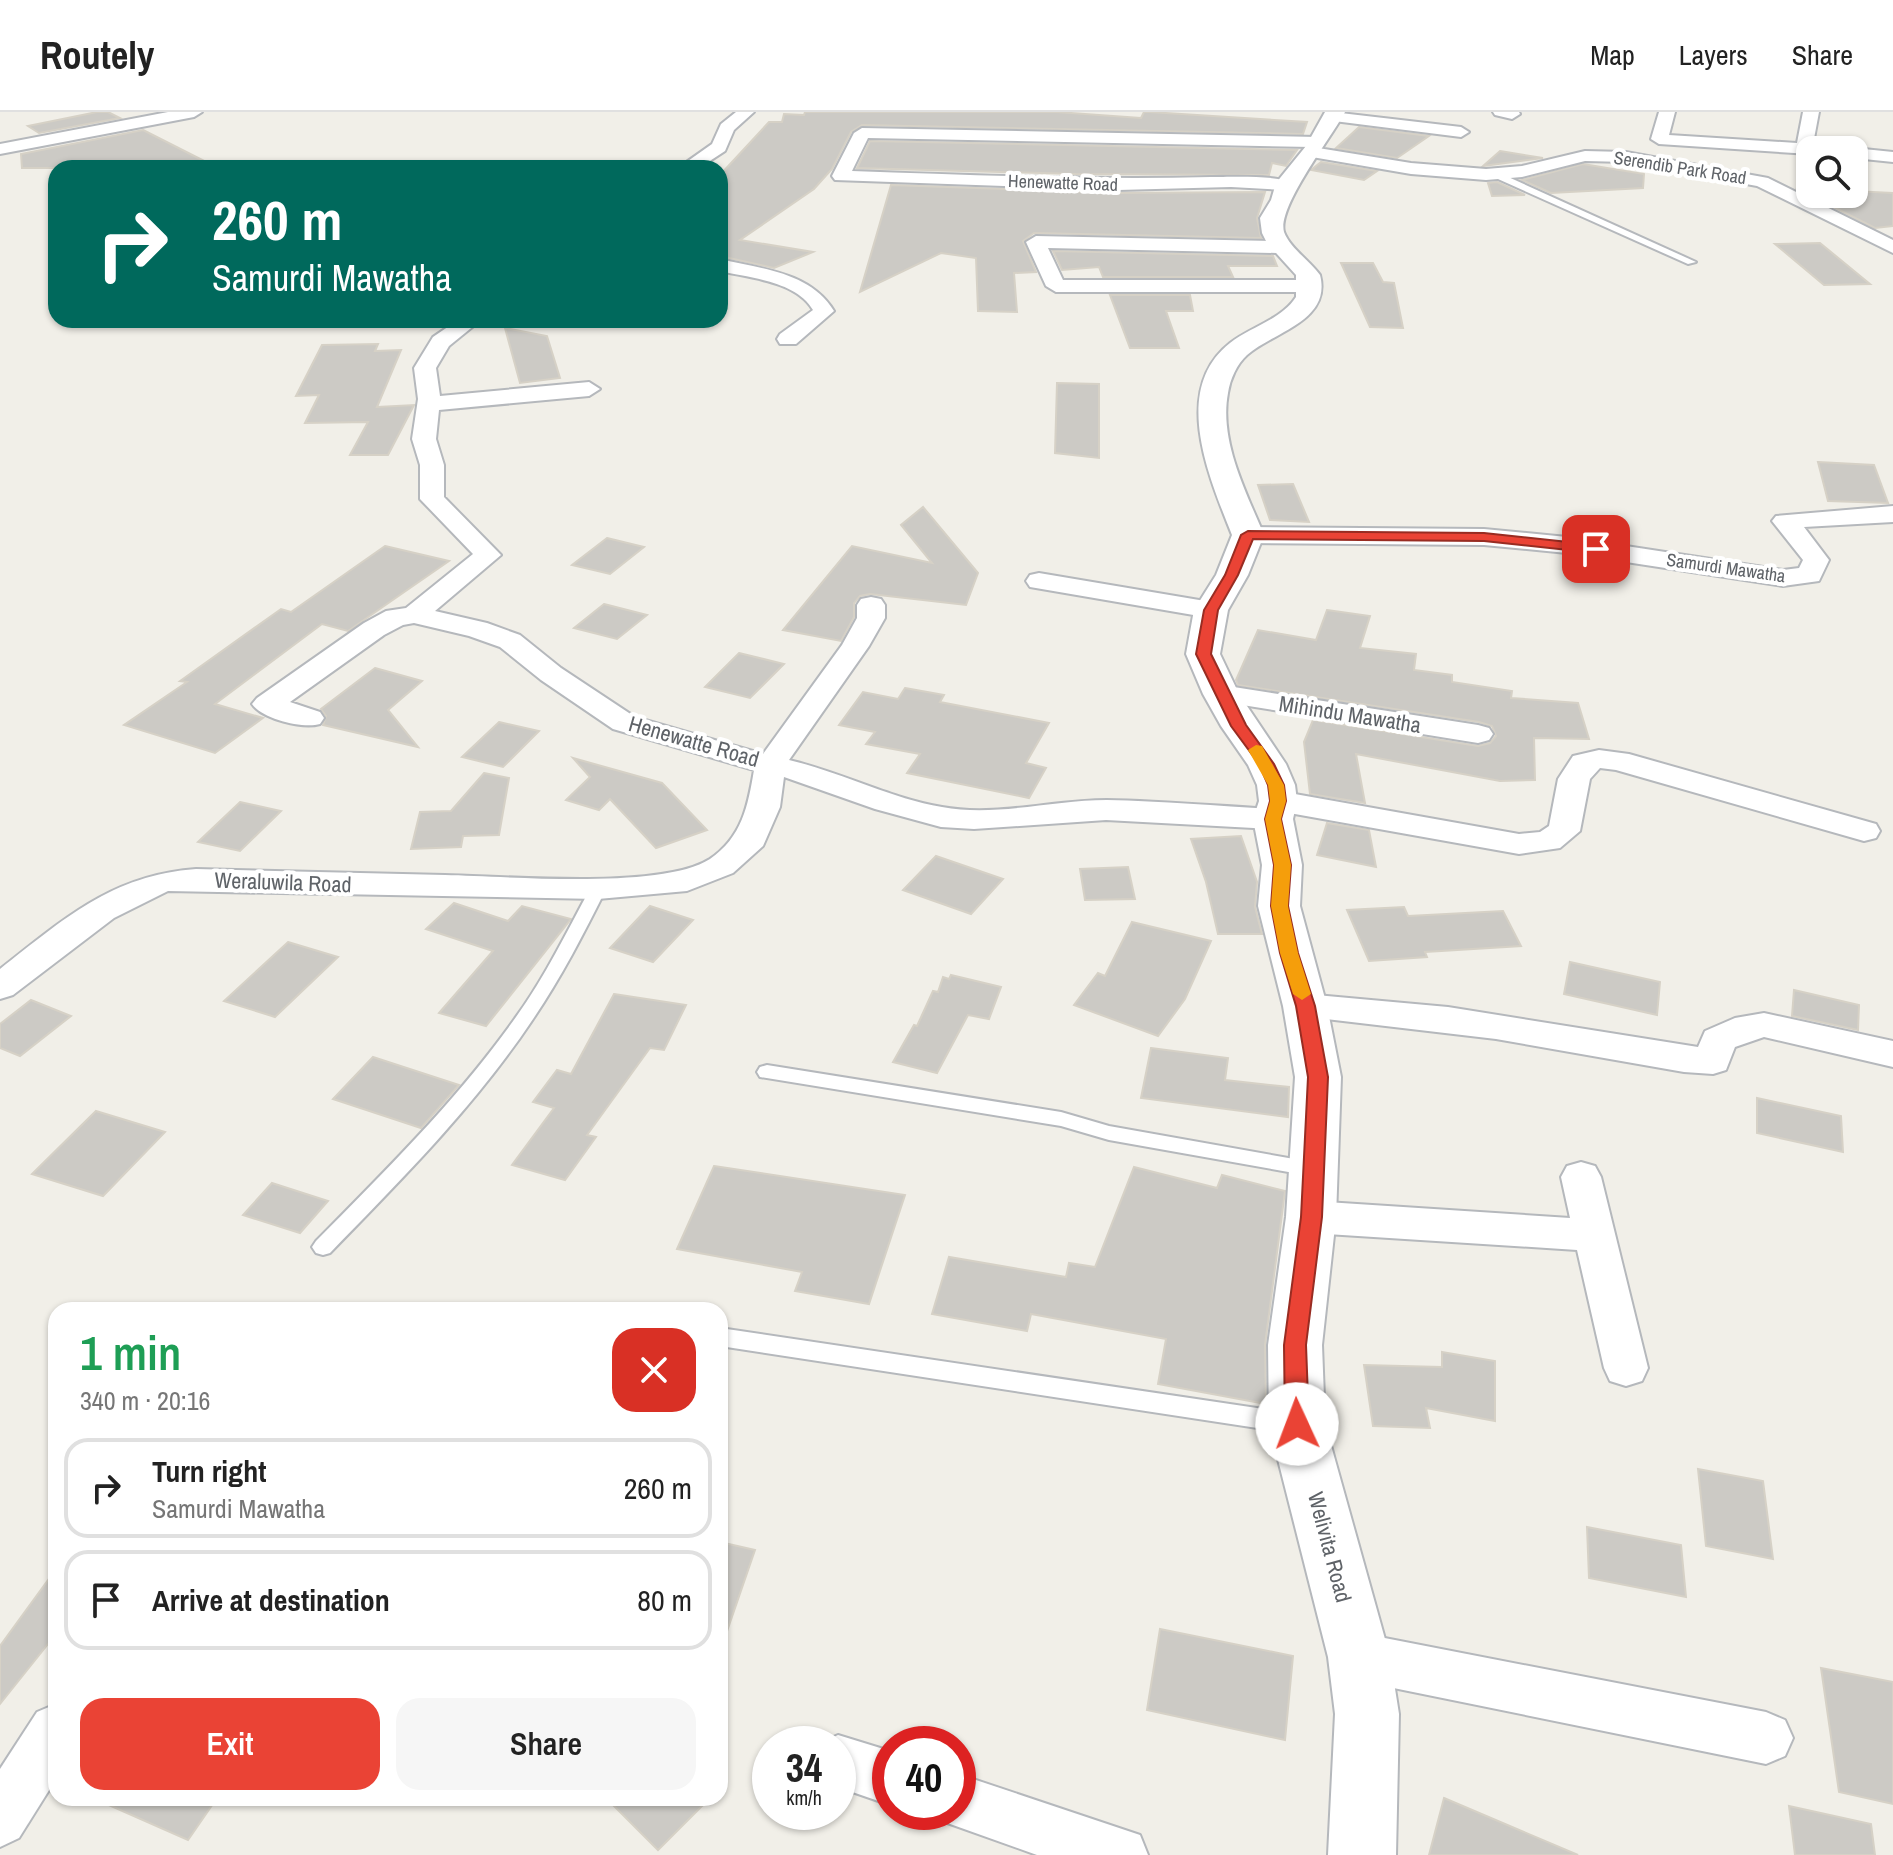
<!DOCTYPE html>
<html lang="en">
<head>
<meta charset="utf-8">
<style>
	body { margin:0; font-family:"Archivo Narrow",sans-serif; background:#f6f6f6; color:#222; height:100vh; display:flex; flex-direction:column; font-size:30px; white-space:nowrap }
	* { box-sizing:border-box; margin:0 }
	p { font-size:26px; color:#767676 }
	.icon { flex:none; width:44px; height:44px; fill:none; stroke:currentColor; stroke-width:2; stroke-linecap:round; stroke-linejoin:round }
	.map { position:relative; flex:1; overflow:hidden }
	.drawer { position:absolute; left:48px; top:1190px; width:680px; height:504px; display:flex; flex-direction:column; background:#fff; border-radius:24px; box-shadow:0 2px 6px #0004 }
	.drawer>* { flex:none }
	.guide { position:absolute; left:48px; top:48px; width:680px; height:168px; border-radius:24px; box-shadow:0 2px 6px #0004; background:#00695c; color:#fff; overflow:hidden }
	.buttons { position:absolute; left:1796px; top:24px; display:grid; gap:16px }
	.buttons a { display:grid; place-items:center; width:72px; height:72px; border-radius:16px; background:#fff; box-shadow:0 2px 6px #0004; font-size:40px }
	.speed { position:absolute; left:752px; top:1614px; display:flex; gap:16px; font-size:40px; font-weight:700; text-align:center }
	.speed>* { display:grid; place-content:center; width:104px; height:104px; border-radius:50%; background:#fff; box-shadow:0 2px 6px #0004; line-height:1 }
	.speed small { font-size:20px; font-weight:400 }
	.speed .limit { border:12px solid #d22; background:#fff; color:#111 }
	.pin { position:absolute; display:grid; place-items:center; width:68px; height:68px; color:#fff; margin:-34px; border-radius:16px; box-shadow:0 4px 12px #0006 }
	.me { position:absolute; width:88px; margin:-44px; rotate:358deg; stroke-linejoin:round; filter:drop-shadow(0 0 6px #0008) }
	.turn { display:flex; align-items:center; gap:28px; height:168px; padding:0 32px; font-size:36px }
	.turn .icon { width:104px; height:104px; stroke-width:2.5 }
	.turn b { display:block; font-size:56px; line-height:68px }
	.round { display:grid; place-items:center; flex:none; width:84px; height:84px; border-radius:24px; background:#f6f6f6 }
	.overview { display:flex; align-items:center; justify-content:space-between; height:136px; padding:0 32px }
	h1 { font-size:48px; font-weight:600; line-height:60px; color:#1e9e55 }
	.action { display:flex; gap:16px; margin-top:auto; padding:16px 32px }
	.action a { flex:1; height:92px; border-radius:24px; background:#ea4335; color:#fff; font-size:32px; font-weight:600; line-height:92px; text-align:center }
	.action a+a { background:#f6f6f6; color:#222 }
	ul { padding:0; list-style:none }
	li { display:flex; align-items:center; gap:24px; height:100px; margin:0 16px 12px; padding:0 16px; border:4px solid #e0e0e0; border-radius:24px }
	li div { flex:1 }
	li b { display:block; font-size:30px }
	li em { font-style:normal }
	header { display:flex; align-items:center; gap:48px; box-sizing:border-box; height:112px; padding:0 40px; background:#fff; border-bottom:2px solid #e0e0e0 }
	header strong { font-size:38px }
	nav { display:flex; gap:44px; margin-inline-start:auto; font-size:28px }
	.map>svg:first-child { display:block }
	.building { fill:#cccac5; stroke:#d6d1c6; stroke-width:2 }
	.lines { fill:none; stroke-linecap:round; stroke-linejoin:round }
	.service-casing { stroke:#b5b8bc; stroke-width:4 }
	.minor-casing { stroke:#b5b8bc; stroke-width:4 }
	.tertiary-casing { stroke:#b5b8bc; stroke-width:4 }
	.service { fill:#fff; fill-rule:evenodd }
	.minor { fill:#fff; fill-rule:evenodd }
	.tertiary { fill:#fff; fill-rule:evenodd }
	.route { fill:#ea4335; stroke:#982c22; stroke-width:2 }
	.slow { fill:#f59e0b }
	.labels { text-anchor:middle; stroke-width:8; stroke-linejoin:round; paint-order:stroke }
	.far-street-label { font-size:18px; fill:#5f6368; stroke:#fff }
	.street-label { font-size:22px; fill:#5f6368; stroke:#fff }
</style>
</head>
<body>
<header>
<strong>Routely</strong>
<nav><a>Map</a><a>Layers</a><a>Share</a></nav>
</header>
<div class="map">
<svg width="1893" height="1743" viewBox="0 0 1893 1743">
	<rect width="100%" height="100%" fill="#f1efe8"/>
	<g class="building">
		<path d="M97 0H108L120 6 39 21 28 14Z"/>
		<path d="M805 0H1057L1141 6 1144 0H1150L1307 10 1303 22 862 13 851 20 832 57 814 77 740 128 813 140 774 156 720 144V63L769 10H782L784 2 804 3Z"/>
		<path d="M1359 15 1429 24 1397 46 1336 36Z"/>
		<path d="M143 18 218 56H22L21 42Z"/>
		<path d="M870 29 1297 38 1286 54 1272 51 1269 63 1076 62 857 56Z"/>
		<path d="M1500 39 1543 46 1483 54Z"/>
		<path d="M1321 50 1377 59 1364 68 1311 58Z"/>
		<path d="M1583 52 1644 62 1643 76 1551 81 1522 68Z"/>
		<path d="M1497 70 1525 83 1492 84 1488 71Z"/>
		<path d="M891 73 1118 81 1265 80 1257 106 1261 126 1034 121 1023 129 1036 160 1014 161 1017 200 978 199 976 146 941 141 860 180Z"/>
		<path d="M1796 76 1810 77V82H1854V79L1893 81V114L1875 116Z"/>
		<path d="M1820 131 1870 172 1824 173 1775 132Z"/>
		<path d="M1053 139 1273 144 1277 154H1228L1233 165H1103L1099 155 1062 158Z"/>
		<path d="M1341 151H1373L1383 170 1394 171 1403 216 1370 215Z"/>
		<path d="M1110 183H1190L1193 199H1166L1179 236H1130Z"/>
		<path d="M505 216 547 224 560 266 520 271Z"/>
		<path d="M378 232 375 239 401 238 377 295 414 293 388 343H350L368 310 305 311 319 283 296 284 322 233Z"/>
		<path d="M1057 271 1099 272V346L1055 341Z"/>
		<path d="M1818 350 1874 353 1888 391 1828 389Z"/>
		<path d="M1293 372 1309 410 1270 408 1258 373Z"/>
		<path d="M923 395 978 461 966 493 870 482 860 484 854 491V505L841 529 783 518 852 434 932 451 901 413Z"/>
		<path d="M607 426 644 435 610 462 572 453Z"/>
		<path d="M385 434 449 449 348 519 322 512 215 592 263 606 215 641 124 613 187 570 180 569 281 497 291 500Z"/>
		<path d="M604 492 647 503 617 527 574 516Z"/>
		<path d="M1327 498 1370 504 1360 536 1416 542 1414 558 1452 563V570L1512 579 1511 586 1578 591 1589 627 1534 626 1535 668 1500 669 1356 642 1365 691 1310 682 1304 630 1313 608 1478 634 1490 631 1496 624 1492 614 1479 610 1238 573 1236 568 1258 518 1316 528Z"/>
		<path d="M739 541 784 552 750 586 705 575Z"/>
		<path d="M375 556 422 569 388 598 418 635 323 613 326 604 321 597Z"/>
		<path d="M905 576 944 583 940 590 1049 611 1026 651 1046 656 1029 686 907 661 920 642 866 632 875 620 839 613 863 580 898 587Z"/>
		<path d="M499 610 539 619 503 655 462 645Z"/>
		<path d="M573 646 662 671 707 718 656 736 610 687 599 698 566 688 590 665Z"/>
		<path d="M484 661 509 666 499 723 463 724 461 735 411 737 420 700 451 699Z"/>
		<path d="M240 690 281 699 240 739 198 730Z"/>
		<path d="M1327 711 1369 718 1376 755 1317 743Z"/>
		<path d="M1241 724 1257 770 1255 795 1262 822H1218L1206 770 1191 727Z"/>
		<path d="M936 744 1003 767 971 802 903 778Z"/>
		<path d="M1128 755 1135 787 1085 788 1080 757Z"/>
		<path d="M454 791 508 809 522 794 571 807 486 914 439 901 493 839 426 817Z"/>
		<path d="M650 794 693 808 653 850 610 836Z"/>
		<path d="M1404 795 1408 804 1503 799 1521 834 1425 840 1427 845 1369 849 1347 798Z"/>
		<path d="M1132 810 1211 829 1185 887 1158 924 1074 893 1098 861 1105 864Z"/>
		<path d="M288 830 338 845 275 905 224 889Z"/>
		<path d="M1570 850 1660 870 1657 903 1564 882Z"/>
		<path d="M951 863 1001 875 989 907 968 903 937 961 893 950 914 913 917 914 933 879 938 880 943 865 949 867Z"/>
		<path d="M1794 878 1859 893 1858 918 1792 904Z"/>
		<path d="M614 882 686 893 664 938 650 936 587 1023 596 1025 565 1068 512 1053 554 996 533 990 557 958 571 962Z"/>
		<path d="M31 888 71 904 20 944 0 936V912Z"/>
		<path d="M1151 936 1228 946 1225 968 1289 975 1288 1005 1141 986Z"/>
		<path d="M373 945 459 973 421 1016 333 987Z"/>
		<path d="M1757 986 1841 1004 1843 1040 1757 1021Z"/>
		<path d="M96 999 165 1020 103 1084 32 1062Z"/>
		<path d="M714 1054 905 1083 869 1192 795 1179 802 1160 677 1137Z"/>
		<path d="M1134 1055 1217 1076 1222 1063 1285 1079 1265 1233 1266 1292 1158 1272 1166 1227 1031 1202 1027 1219 932 1202 949 1145 1066 1165 1069 1151 1095 1155Z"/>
		<path d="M272 1071 328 1089 300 1121 243 1103Z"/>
		<path d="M1442 1240 1495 1249V1309L1426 1296 1430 1316 1373 1314 1364 1253 1442 1255Z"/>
		<path d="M1698 1357 1763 1369 1773 1447 1706 1434Z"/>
		<path d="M1587 1415 1681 1433 1686 1485 1589 1466Z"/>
		<path d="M720 1430 755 1438 725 1525 720 1524Z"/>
		<path d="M56 1457V1522L0 1592V1534Z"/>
		<path d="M1160 1517 1293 1544 1285 1628 1147 1598Z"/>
		<path d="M1821 1556 1893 1570V1692L1839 1680Z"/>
		<path d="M93 1686H217L188 1728Z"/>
		<path d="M606 1686H710L658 1738Z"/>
		<path d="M1444 1686 1578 1743H1429Z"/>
		<path d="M1789 1694 1871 1712 1875 1743H1795Z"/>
	</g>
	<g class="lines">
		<g class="service-casing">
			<g id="service">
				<path d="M1489 59H1495L1696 150 1688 152 1489 63Z"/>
				<path d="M598 772 606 777C583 823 560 868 531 910 474 995 401 1068 330 1141L323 1143 316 1141 312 1135 316 1129C386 1058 458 987 516 905 545 865 566 821 590 777Z"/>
				<path d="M767 953 1061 1000 1109 1014 1311 1050 1318 1052 1321 1057 1318 1062 1311 1064 1109 1028 1061 1014 760 965 757 960 760 955Z"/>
				<path d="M720 1216 1290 1301 1298 1304 1302 1311 1298 1318 1290 1321 720 1234Z"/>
			</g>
		</g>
		<g class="minor-casing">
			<g id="minor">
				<path d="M168 0H202L194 5 0 42V32Z"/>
				<path d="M736 0H754L734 18 725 39 699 56H678L712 32 721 12Z"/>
				<path d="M1332 0 1461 15 1469 20 1461 25 1326 8 1324 5Z"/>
				<path d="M1493 0H1519L1520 2 1512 7 1495 3Z"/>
				<path d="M1659 0H1675L1669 23 1797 31 1803 0H1819L1813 32 1835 34 1838 38H1810V42L1659 32 1651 27Z"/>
				<path d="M862 16 1317 25 1325 30 1323 34 1312 35 1411 51 1486 57 1522 54 1585 39 1626 40 1768 66 1893 128V141L1757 74 1626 50 1585 49 1522 65 1486 68 1411 62 1306 44 1303 40 1312 35 868 26 852 59C972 63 1091 68 1211 65 1228 65 1283 62 1294 73L1285 78 1231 75 1118 78 835 68 832 64 854 21Z"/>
				<path d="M1854 36 1893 40V50L1854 46V38H1848Z"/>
				<path d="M1036 124 1277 129 1287 135 1277 141 1048 136 1063 168H1310L1320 174 1310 180H1056L1046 174 1026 130Z"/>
				<path d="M720 147C762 157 810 160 834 199L796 232H780L777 227 780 222 813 198C796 169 750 166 720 159Z"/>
				<path d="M458 208H481L449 234 436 256 440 284 589 270 600 277 589 284 439 298 436 327 444 353V385L501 443 435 499 487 511 520 523 561 556 635 605 763 642 842 533 857 506V493L861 487 871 485 881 487 885 493V506L869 534 789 648C841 660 889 686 942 695 996 705 1053 688 1107 688 1162 689 1218 694 1273 697L1284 700 1289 707 1284 714 1273 717 1106 708 974 717 941 715 875 697 784 665 780 695 763 734 733 761 687 779 598 787 168 779 114 806 13 883 0 887V857C64 807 112 763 196 757 279 759 362 761 445 763 506 764 662 778 710 747 742 725 748 694 754 658L613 617 541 568 500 535 469 524 414 511 403 513 384 523 290 590 320 600 324 606 320 612C303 617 262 607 252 592L257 586 364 511 386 499 406 496 473 442 420 387V353L412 327 418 287 414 256 433 225Z"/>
				<path d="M1893 394V410L1804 415 1829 448 1819 469 1783 474 1567 441 1484 433 1248 431 1239 428 1235 423 1239 418 1248 415 1484 417 1567 425 1783 458 1799 456 1803 448 1772 409 1776 404Z"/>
				<path d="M1039 461 1211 490 1221 492 1225 498 1221 504 1211 506 1030 475 1026 469 1030 463Z"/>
				<path d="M1221 573 1478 613 1489 616 1493 622 1489 628 1478 631 1211 588 1206 582 1211 576Z"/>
				<path d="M1599 638 1629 642 1876 712 1880 719 1876 726 1864 729 1616 658 1600 656 1590 667 1580 719 1560 736 1519 742 1278 699 1267 696 1262 689 1267 682 1278 679 1519 722 1540 720 1549 714 1558 667 1573 644Z"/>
				<path d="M1305 882 1448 895 1698 935 1705 919 1735 906 1764 901 1893 929V955L1764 925 1735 935 1726 958 1713 962 1684 960 1496 927 1292 903 1287 894 1292 885Z"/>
				<path d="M1581 1050 1595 1054 1601 1065 1648 1256 1642 1269 1626 1274 1610 1269 1604 1256 1577 1138 1311 1121 1296 1116 1290 1105 1296 1094 1311 1089 1570 1106 1561 1065 1567 1054Z"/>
				<path d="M1359 1521 1766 1600 1785 1608 1793 1626 1785 1644 1766 1652 1359 1569 1341 1562 1333 1545 1341 1528Z"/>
				<path d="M56 1592V1667L19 1726 0 1735V1657L37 1600Z"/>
				<path d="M838 1623 890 1639V1693L838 1675V1632H818Z"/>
				<path d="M958 1662 1140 1723 1148 1743H1037L939 1708 935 1700H958Z"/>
			</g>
		</g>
		<g class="tertiary-casing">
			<path id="tertiary" d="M1325 0H1345C1331 26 1277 95 1284 120 1290 136 1310 149 1320 163 1332 209 1273 220 1247 243 1237 252 1230 267 1228 281 1219 329 1246 380 1264 423L1248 463 1228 498 1220 542 1239 582 1286 652 1295 673 1297 689 1293 707 1302 753 1300 794 1327 894 1341 965 1336 1105 1322 1233 1325 1312 1390 1545 1399 1602 1396 1743H1328L1335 1602 1328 1545 1269 1312 1268 1233 1286 1105 1295 965 1283 894 1258 794 1262 753 1253 707 1259 689 1257 673 1248 653 1221 614 1203 582 1186 542 1194 498 1216 463 1232 423C1210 367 1170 278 1230 231 1250 215 1281 208 1296 185V163L1267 131 1262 121 1260 106 1271 88 1276 71 1306 34Z"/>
		</g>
		<use href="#service" class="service"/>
		<use href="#minor" class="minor"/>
		<use href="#tertiary" class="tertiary"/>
	</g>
	<path class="route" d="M1248 419 1484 421 1596 433 1603 437 1596 441 1484 429 1253 427 1238 463 1218 498 1211 542 1246 613 1274 652 1284 673 1286 689 1281 707 1291 753 1288 794 1298 841 1315 894 1328 965 1322 1105 1306 1233 1309 1312 1305 1319 1297 1322 1289 1319 1285 1312 1284 1233 1301 1105 1308 965 1296 894 1280 841 1271 794 1274 753 1265 707 1270 689 1268 673 1259 652 1231 614 1196 542 1204 498 1225 463 1241 423Z"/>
	<path class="slow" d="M1256 633 1262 634 1284 673 1286 689 1281 707 1291 753 1288 794 1298 841 1311 882 1302 888 1293 882 1280 841 1271 794 1274 753 1265 707 1270 689 1268 673 1248 638Z"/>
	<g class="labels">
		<g class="far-street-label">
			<text transform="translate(1680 56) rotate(9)" y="6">Serendib Park Road</text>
			<text transform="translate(1063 71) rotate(2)" y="6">Henewatte Road</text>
			<text transform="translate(1726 456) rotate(8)" y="6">Samurdi Mawatha</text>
		</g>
		<g class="street-label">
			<text transform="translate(1350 602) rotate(9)" y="8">Mihindu Mawatha</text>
			<text transform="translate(694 629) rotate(16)" y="8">Henewatte Road</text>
			<text transform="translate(283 770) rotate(2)" y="8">Weraluwila Road</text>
			<text transform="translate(1330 1435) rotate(75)" y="8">Welivita Road</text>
		</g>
	</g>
</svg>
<div class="buttons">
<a><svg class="icon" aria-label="search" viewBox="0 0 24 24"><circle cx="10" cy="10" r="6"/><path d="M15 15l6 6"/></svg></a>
</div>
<div class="speed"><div>34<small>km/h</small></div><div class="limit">40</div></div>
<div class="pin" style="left:1596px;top:437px;background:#d93025"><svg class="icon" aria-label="arrive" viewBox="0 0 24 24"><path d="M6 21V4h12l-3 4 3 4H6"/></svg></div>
<svg class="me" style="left:1297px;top:1312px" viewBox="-20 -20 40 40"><circle r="19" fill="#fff"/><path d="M0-13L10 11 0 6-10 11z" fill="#ea4335"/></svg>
<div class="guide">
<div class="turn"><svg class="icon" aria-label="right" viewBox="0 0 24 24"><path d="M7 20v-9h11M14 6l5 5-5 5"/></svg><div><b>260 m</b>Samurdi Mawatha</div></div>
</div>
<section class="drawer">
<div class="overview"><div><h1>1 min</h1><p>340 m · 20:16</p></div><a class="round" style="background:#d93025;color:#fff"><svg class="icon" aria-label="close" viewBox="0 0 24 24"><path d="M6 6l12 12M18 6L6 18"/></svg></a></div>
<ul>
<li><svg class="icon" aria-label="right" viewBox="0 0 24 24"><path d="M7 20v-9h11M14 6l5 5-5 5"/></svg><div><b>Turn right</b><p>Samurdi Mawatha</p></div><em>260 m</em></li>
<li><svg class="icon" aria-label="arrive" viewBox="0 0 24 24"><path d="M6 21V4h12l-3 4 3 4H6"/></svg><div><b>Arrive at destination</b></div><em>80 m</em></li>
</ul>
<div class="action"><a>Exit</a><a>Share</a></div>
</section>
</div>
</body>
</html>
